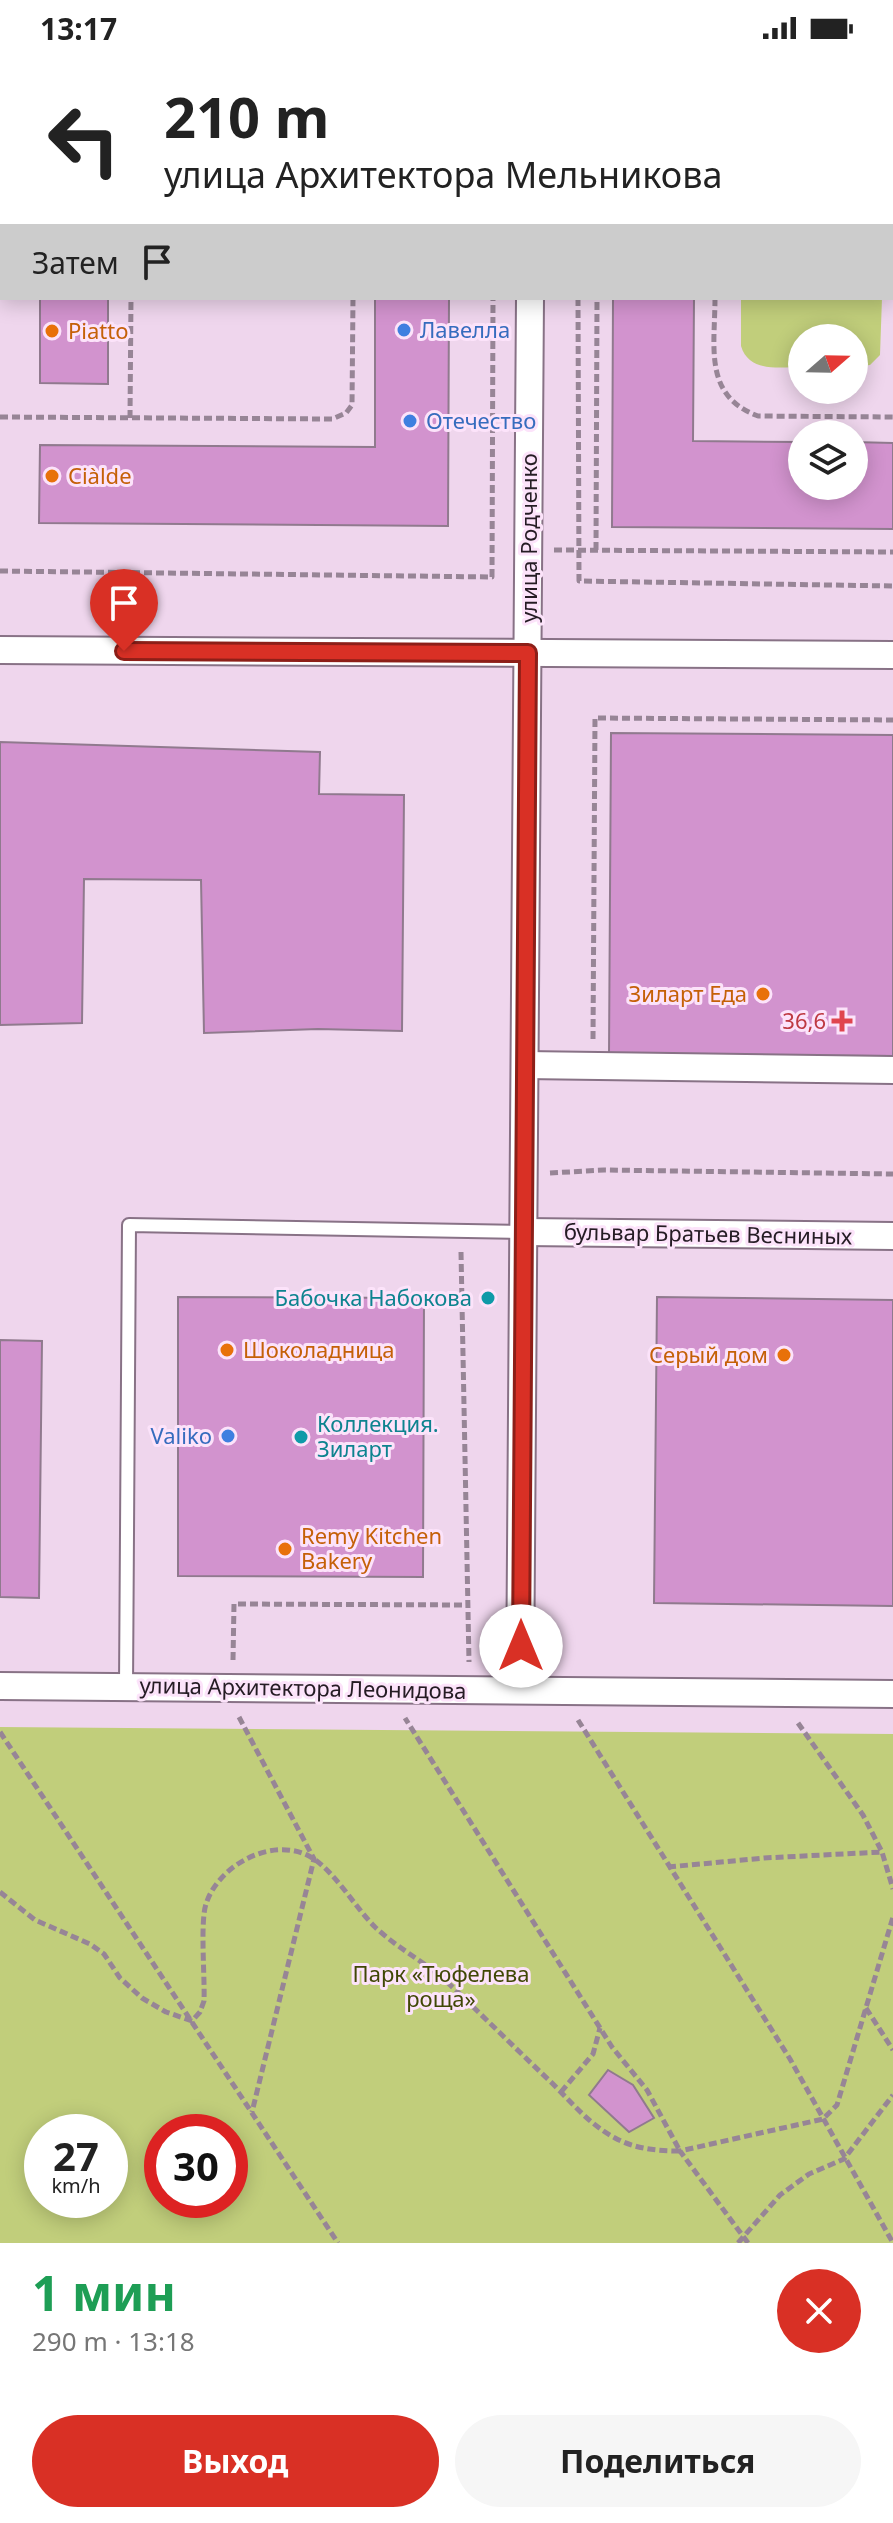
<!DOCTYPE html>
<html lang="ru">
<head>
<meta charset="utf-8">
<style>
	body { margin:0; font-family:"Noto Sans",sans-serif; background:#f6f6f6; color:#222; height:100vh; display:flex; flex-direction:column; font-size:30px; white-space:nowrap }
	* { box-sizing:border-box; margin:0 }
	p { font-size:26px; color:#767676 }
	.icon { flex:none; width:44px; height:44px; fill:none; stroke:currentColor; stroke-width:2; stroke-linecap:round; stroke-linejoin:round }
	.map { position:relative; height:2187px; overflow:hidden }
	.drawer { display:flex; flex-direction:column; background:#fff; flex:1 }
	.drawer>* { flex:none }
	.top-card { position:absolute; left:0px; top:0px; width:894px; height:244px; box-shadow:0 4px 20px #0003; background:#fff; color:#222; overflow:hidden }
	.needle { width:52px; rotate:70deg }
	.buttons { position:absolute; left:788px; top:268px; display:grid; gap:16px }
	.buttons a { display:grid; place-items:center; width:80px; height:80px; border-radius:50%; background:#fff; box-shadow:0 4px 20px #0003; font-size:40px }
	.speed { position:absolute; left:24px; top:2058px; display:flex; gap:16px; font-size:40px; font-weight:700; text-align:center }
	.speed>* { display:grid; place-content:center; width:104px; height:104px; border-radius:50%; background:#fff; box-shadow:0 4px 20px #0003; line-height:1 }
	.speed small { font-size:20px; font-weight:400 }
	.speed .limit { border:12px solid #d22; background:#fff; color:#111 }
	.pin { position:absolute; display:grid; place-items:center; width:68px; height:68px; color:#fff; margin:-82px -34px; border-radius:50% 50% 50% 0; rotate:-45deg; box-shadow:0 0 8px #0007 }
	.pin .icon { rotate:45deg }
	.me { position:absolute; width:88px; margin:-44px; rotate:0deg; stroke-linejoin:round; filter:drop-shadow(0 0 6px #0008) }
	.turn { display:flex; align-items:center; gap:28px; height:168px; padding:0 32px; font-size:36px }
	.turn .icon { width:104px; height:104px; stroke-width:2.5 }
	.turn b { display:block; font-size:56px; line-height:68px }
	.then { display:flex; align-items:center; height:76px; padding:0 32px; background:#0003; gap:16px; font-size:30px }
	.round { display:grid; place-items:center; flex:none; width:84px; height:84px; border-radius:42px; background:#f6f6f6 }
	.headline { display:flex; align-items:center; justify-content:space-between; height:136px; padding:0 32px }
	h1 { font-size:48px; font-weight:700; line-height:60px; color:#1e9e55 }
	.button { display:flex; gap:16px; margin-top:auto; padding:16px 32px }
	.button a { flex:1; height:92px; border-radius:48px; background:#d93025; color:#fff; font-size:32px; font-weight:700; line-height:92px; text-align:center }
	.button a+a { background:#f6f6f6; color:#222 }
	.status { display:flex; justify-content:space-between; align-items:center; height:56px; padding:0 40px; background:#fff; direction:ltr }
	.status svg { height:22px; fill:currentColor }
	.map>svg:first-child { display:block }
	.green { fill:#c1ce7b; fill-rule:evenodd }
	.building { fill:#d293ce; stroke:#907a8e; stroke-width:2 }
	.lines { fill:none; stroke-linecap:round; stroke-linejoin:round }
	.lane-casing { stroke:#887286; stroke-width:16 }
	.street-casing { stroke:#887286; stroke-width:30 }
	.path { stroke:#978596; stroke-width:5; stroke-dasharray:8 4; stroke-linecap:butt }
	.lane { stroke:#fff; stroke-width:12 }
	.street { stroke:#fff; stroke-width:26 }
	.route-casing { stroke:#8d1f18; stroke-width:20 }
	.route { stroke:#d93025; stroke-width:14 }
	.shop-dot { fill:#3f7fe0; stroke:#fce3fa; stroke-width:3 }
	.food-dot { fill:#e8710a; stroke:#fce3fa; stroke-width:3 }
	.health-dot { fill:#e0444e; stroke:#fce3fa; stroke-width:3 }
	.culture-dot { fill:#0f9aa8; stroke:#fce3fa; stroke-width:3 }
	.labels { text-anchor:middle; stroke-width:6; stroke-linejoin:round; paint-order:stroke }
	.shop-label { font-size:22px; fill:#366cbe; stroke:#fce3fa; text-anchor:start }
	.food-label { font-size:22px; fill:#c56008; stroke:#fce3fa; text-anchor:start }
	.street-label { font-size:22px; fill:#251c24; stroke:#fce3fa }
	.health-label { font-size:22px; fill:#be3a42; stroke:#fce3fa; text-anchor:end }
	.culture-label { font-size:22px; fill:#0d838f; stroke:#fce3fa; text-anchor:end }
	.park-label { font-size:22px; fill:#404705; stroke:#fce3fa }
</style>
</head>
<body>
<div class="status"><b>13:17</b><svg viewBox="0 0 49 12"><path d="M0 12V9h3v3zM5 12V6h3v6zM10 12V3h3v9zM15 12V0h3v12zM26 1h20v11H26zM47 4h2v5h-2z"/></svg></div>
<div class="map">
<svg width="893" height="2187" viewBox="0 0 893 2187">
	<rect width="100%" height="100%" fill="#efd6ed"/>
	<g class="green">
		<path d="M741 242H882L880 299 870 309 854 311V282H802V311C780 311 749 317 741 290Z"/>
		<path d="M0 1671 893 1678V2187H0ZM42 2076H110V2144H42ZM162 2076H230V2144H162Z"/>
	</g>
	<g class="building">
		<rect x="42" y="0" width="68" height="2"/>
		<rect x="376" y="0" width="74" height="2"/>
		<rect x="614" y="0" width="81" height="2"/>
		<path d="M40 242H108V328L40 327Z"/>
		<path d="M375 242H449L448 470 39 467 40 389 375 391Z"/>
		<path d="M613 242H694L693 385 802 386V430H854V386L893 387V473L612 471Z"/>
		<path d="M611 677 893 679V1000L609 999Z"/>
		<path d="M0 686 320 696 319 738 404 739 402 975 318 973 204 977 201 824 84 823 82 967 0 969Z"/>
		<path d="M178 1241 424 1242 423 1521 178 1520Z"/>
		<path d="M657 1241 893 1244V1550L654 1547Z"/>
		<path d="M0 1284 42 1285 39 1542 0 1541Z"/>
		<path d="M608 2014 633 2029 654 2062 629 2076 589 2039Z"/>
	</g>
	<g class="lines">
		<g class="lane-casing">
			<path id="lane" d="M126 1631 129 1169 524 1176"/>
		</g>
		<g class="street-casing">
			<g id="street">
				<path d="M531 2V0"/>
				<path d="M0 594 893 599"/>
				<path d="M525 1009 893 1014"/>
				<path d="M524 1176 893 1180"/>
				<path d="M0 1630 893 1638"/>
				<path d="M520 1634 530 242"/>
			</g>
		</g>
		<g class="path">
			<path d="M577 0V2"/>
			<path d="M494 2V0"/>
			<path d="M598 2V0"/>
			<path d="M892 35 893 36"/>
			<path d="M892 158H893"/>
			<path d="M892 209H893"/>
			<path d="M578 242 579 525 893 530"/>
			<path d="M715 242C715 291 703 340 758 360L893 361"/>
			<path d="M0 361 332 363 346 357 352 349 353 242"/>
			<path d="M130 362 131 242"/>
			<path d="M554 494 893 496"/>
			<path d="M596 494 597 242"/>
			<path d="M0 515 492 521 493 242"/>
			<path d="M593 983 595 662 893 664"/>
			<path d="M550 1117 604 1114 893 1118"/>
			<path d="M461 1196 469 1606"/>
			<path d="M233 1604 234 1548 468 1549"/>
			<path d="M239 1661 314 1803 252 2056"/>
			<path d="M578 1664 790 2003 893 2187"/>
			<path d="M798 1667 863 1759 882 1796"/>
			<path d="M0 1676 338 2187"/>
			<path d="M668 1811 764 1802 882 1796 893 1833"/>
			<path d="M0 1836 35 1864 90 1888 104 1898 120 1922 142 1942 166 1956 192 1965 200 1956 204 1945C205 1922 200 1866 206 1848 219 1807 277 1778 314 1803 337 1819 355 1851 375 1871 397 1892 425 1906 447 1926 482 1959 517 1994 552 2027 572 2047 589 2068 615 2082 635 2093 658 2095 680 2095L647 2034 612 1991 405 1662"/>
			<path d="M866 1952 893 1994"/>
			<path d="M561 2036 593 1998 600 1972"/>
			<path d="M738 2187 780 2139 809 2118 844 2103 893 2039"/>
			<path d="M748 2187 680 2095 823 2063 837 2049 893 1861"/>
		</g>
		<use href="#lane" class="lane"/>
		<use href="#street" class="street"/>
	</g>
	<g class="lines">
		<g class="route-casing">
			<path id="route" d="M124 595 528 597 521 1590"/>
		</g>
		<use href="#route" class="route"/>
	</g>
	<g class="shop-dot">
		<circle cx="404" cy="274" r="8"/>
		<circle cx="410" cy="365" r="8"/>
		<circle cx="228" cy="1380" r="8"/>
	</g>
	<g class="food-dot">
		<circle cx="52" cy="275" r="8"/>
		<circle cx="52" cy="420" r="8"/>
		<circle cx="763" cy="938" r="8"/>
		<circle cx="227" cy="1294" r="8"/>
		<circle cx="784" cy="1299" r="8"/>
		<circle cx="285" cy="1493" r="8"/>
	</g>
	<path class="health-dot" d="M838 953h8v8h8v8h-8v8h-8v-8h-8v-8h8z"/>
	<g class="culture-dot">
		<circle cx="488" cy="1242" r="8"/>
		<circle cx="301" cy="1381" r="8"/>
	</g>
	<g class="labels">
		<g class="shop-label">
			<text x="420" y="282">Лавелла</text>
			<text x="426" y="373">Отечество</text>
			<text x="212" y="1388" text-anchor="end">Valiko</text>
		</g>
		<g class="food-label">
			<text x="68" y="283">Piatto</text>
			<text x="68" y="428">Ciàlde</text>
			<text x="747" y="946" text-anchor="end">Зиларт Еда</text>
			<text x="243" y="1302">Шоколадница</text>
			<text x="768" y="1307" text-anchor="end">Серый дом</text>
			<text x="301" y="1488">Remy Kitchen<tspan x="301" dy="25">Bakery</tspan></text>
		</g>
		<g class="street-label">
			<text transform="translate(529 482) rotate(-90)" y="8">улица Родченко</text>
			<text transform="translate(708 1178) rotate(1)" y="8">бульвар Братьев Весниных</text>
			<text transform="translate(303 1632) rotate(1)" y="8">улица Архитектора Леонидова</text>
		</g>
		<g class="health-label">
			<text x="826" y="973">36,6</text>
		</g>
		<g class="culture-label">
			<text x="472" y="1250">Бабочка Набокова</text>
			<text x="317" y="1376" text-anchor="start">Коллекция.<tspan x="317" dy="25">Зиларт</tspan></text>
		</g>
		<g class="park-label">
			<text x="441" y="1926">Парк «Тюфелева<tspan x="441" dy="25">роща»</tspan></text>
		</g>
	</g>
</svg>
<div class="buttons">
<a><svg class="needle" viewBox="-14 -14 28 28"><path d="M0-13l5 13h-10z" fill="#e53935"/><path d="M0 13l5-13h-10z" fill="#767676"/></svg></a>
<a><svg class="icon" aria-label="layers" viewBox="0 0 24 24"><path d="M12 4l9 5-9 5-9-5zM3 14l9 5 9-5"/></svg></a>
</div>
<div class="speed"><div>27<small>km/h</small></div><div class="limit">30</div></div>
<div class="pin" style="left:124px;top:595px;background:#d93025"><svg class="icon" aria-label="arrive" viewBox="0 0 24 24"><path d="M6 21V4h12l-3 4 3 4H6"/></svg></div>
<svg class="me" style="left:521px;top:1590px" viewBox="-20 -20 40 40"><circle r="19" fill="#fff"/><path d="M0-13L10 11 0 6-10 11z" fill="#d93025"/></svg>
<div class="top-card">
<div class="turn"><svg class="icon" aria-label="left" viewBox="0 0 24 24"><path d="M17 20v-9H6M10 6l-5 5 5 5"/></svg><div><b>210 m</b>улица Архитектора Мельникова</div></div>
<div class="then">Затем<svg class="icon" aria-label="arrive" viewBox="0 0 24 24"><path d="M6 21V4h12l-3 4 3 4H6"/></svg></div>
</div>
</div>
<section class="drawer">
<div class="headline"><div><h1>1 мин</h1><p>290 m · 13:18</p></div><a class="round" style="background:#d93025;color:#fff"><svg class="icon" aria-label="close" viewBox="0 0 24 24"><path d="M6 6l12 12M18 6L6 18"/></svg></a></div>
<div class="button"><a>Выход</a><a>Поделиться</a></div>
</section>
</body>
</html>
